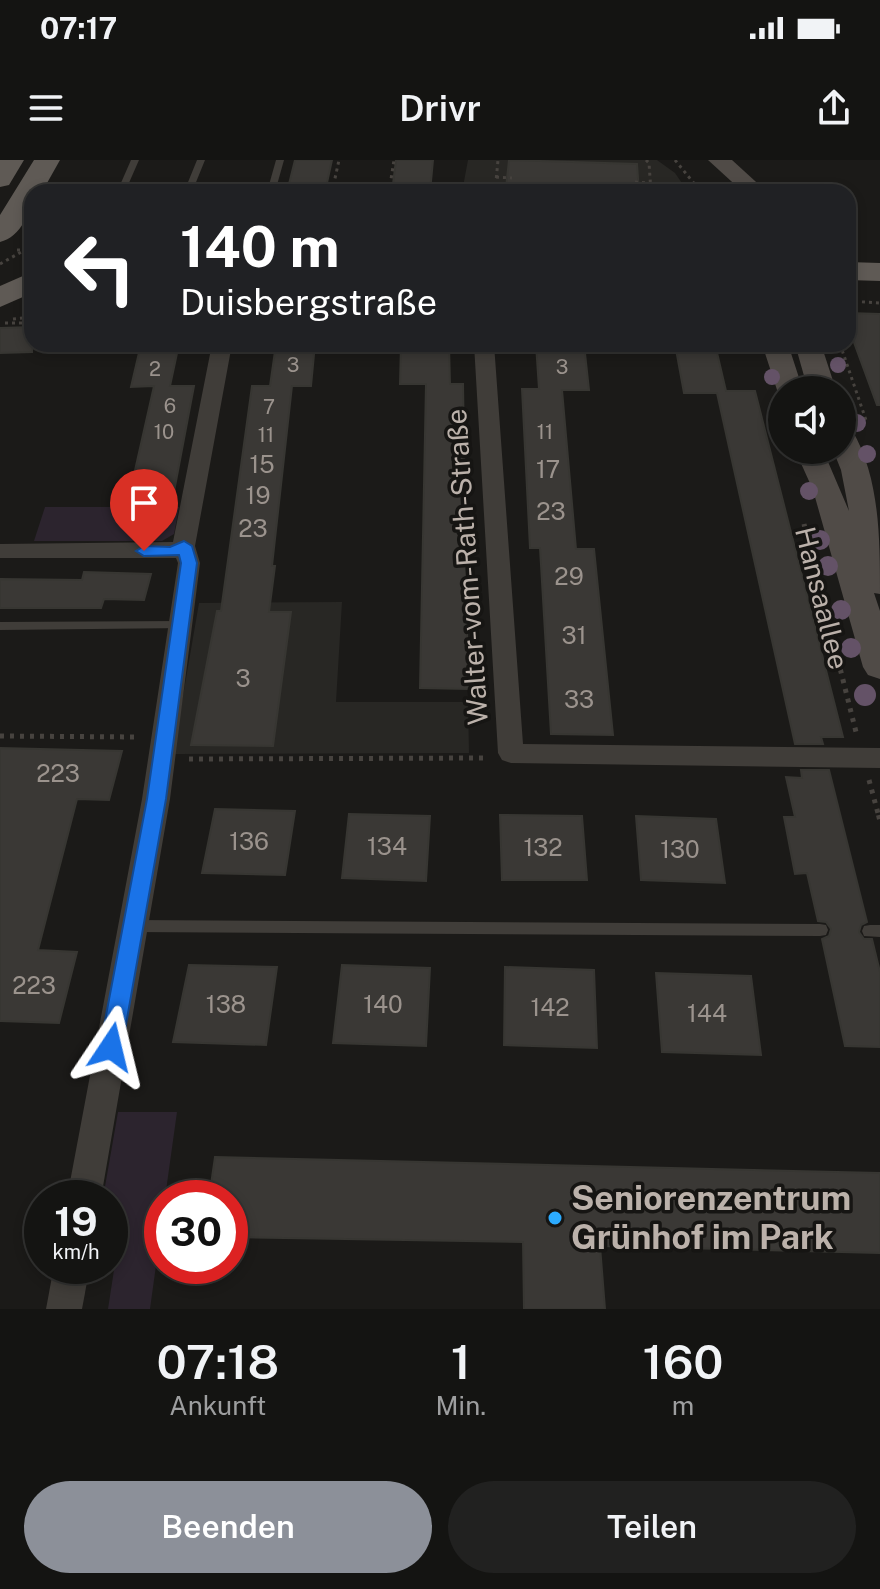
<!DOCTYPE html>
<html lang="de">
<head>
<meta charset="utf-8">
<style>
	body { margin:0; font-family:"Public Sans",sans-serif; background:#212120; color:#f1f3f6; height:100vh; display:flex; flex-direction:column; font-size:30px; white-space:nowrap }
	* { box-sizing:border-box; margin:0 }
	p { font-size:26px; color:#9d9e9f }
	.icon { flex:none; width:44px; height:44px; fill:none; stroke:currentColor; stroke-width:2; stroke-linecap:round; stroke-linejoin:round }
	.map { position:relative; height:1149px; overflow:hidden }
	.details { display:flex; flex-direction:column; background:#141412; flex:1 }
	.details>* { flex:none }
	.hud { position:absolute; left:24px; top:24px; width:832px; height:168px; border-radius:24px; box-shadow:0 4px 12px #0003,0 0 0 2px #333332; background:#202124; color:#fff; overflow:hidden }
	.controls { position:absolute; left:768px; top:216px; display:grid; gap:16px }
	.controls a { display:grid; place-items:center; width:88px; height:88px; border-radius:50%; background:#141412; box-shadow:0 4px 12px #0003,0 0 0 2px #333332; font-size:40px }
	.speed { position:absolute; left:24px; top:1020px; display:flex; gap:16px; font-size:40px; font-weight:700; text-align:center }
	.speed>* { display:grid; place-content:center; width:104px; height:104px; border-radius:50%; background:#141412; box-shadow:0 4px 12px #0003,0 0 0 2px #333332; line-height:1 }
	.speed small { font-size:20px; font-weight:400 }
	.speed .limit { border:12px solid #d22; background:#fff; color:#111 }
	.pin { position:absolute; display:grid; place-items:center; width:68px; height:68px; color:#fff; margin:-82px -34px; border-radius:50% 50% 50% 0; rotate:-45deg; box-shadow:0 0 8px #0007 }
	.pin .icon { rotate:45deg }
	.me { position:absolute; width:88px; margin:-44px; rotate:10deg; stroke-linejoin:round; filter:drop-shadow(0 0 6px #0008) }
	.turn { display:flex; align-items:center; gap:28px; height:168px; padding:0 24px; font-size:36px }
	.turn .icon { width:104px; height:104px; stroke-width:2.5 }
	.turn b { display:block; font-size:56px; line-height:68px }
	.eta { display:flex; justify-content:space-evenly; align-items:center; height:136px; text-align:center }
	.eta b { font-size:48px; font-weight:600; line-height:56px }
	.button { display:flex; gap:16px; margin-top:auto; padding:16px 24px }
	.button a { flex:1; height:92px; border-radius:48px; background:#8c9099; color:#fff; font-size:32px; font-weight:600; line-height:92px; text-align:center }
	.button a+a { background:#212120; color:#f1f3f6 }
	.status { display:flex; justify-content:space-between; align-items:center; height:56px; padding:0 40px; background:#141412; direction:ltr }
	.status svg { height:22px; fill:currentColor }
	header { display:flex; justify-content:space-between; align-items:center; height:104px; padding:0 24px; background:#141412; font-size:36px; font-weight:600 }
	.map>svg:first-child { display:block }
	.built { fill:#282724 }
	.green { fill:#2c242e }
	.building { fill:#3a3835; stroke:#373632; stroke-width:2 }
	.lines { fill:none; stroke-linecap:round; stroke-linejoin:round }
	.path-far2 { stroke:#47433f; stroke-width:3; stroke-dasharray:3 4; stroke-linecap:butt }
	.path-far1 { stroke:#47433f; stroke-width:5; stroke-dasharray:4 6; stroke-linecap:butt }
	.path { stroke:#47433f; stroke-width:6; stroke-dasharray:5 7; stroke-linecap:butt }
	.service { fill:#403d39; fill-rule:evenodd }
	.minor { fill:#403d39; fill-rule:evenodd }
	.secondary { fill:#504b47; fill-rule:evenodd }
	.primary { fill:#5f5a55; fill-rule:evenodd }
	.tree { fill:#645267 }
	.route { fill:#1a73e8; stroke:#114b97; stroke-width:2 }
	.poi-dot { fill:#2cabff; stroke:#161513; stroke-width:3 }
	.labels { text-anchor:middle; stroke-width:7; stroke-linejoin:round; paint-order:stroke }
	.far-number-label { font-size:20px; fill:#9b938d }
	.number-label { font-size:24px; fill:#9b938d }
	.street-label { font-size:28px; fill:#bbb1aa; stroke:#161513 }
	.near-poi-label { font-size:34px; font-weight:bold; fill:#bbb1aa; stroke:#161513; text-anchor:start }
</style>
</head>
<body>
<div class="status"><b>07:17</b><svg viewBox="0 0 49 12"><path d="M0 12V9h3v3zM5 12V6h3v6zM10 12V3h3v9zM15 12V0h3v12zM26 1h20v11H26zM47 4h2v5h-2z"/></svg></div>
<header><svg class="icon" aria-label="menu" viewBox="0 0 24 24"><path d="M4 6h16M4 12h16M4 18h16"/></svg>Drivr<svg class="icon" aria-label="share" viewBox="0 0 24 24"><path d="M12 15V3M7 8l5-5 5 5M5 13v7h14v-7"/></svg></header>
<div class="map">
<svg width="880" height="1149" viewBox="0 0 880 1149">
	<rect width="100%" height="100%" fill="#1b1a18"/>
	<g class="built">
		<path d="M468 0H657L675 13 688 32H462Z"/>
		<path d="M342 442 336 542H468L469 593 173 594 199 443Z"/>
	</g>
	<g class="green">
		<path d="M45 347H179L174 374 162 381H34Z"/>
		<path d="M118 952H177L165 1038H162V1062L150 1149H108L118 1084H110V1038H103Z"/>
	</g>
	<g class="building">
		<path d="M295 0H332L325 32H287Z"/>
		<path d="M396 0H433L430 32H392Z"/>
		<path d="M509 0 637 4 639 32 506 28Z"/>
		<path d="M848 153 880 154V245H877L848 166Z"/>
		<path d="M32 167V192L0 193V168Z"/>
		<path d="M141 184H179L170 226H194L173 337H129L154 226 131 227Z"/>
		<path d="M276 184H315L311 226H292L272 406H275L269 452H291L273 586 191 585 217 451H221L252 226H270Z"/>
		<path d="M401 184H449L450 224H463L468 529 420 528 426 224H400Z"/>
		<path d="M536 184H584L589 230H562L576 389H594L613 575 551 574 540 388H530L522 229H539Z"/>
		<path d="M675 184H715L726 231H755L843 577H821L823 584H795L717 233H684Z"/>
		<path d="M84 412 151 414 144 440 104 439 101 448H0V419L82 420Z"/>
		<path d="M0 588 122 591 109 640 77 639 38 790 77 792 59 863 0 861Z"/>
		<path d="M801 610H829L867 762 861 765 859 772 864 779H872L880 812V887L845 886 822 779 829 776 831 769 826 762 818 761 807 713 795 714 784 657H795L786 617 802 618Z"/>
		<path d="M215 649 295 651 285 715 202 713Z"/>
		<path d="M349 654 430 656 426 721 342 718Z"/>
		<path d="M500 655 582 656 587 720H502Z"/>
		<path d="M636 656 716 659 725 723 641 720Z"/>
		<path d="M189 805 277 807 266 885 173 882Z"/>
		<path d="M342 805 430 808 426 886 333 883Z"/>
		<path d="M505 807 594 810 597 888 504 885Z"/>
		<path d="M656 813 751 816 761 895 662 892Z"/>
		<path d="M215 997 880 1013V1093L600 1086 605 1149H524L523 1082 230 1077V1038H209Z"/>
	</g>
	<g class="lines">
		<g class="path-far2">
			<path d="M646 0 649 3 651 32"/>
			<path d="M675 0 701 32"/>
			<path d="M496 17 512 18"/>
			<path d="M635 22 651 23"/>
			<path d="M475 25H496"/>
			<path d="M332 32 339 0"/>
			<path d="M389 32 394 0"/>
			<path d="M495 32 498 0"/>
			<path d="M17 90H32"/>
			<path d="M0 104 23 91"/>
			<path d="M848 141 880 143"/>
			<path d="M13 159 32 157"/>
			<path d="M5 163H32"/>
			<path d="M840 184 867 263"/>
			<path d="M771 246 781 283"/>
		</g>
		<g class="path-far1">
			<path d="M781 281 782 286"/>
			<path d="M804 364 857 576"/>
			<path d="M0 576 139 577"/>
			<path d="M189 599 486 598"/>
			<path d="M869 620 879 657"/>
		</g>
		<path class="path" d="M879 655 880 659"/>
		<g class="service">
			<path d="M131 0H139L125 32H117Z"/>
			<path d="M197 0H205L192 32H184Z"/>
			<path d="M276 0H284L275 32H267Z"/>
			<path d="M181 461 187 465 186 468 0 470V462Z"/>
			<path d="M132 760 820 764 826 765 828 770 826 775 820 776 132 772 126 771 124 766 126 761Z"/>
			<path d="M870 765H880V777L864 776 862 771 864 766Z"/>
		</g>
		<g class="minor">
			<path d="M212 184H232L195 386 200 403 170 639 101 1038H67L142 639 178 403 176 398H0V384L173 382Z"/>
			<path d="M474 184H494L523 584 880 588V608L511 603 502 600 498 593Z"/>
			<path d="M54 1106H90L82 1149H46Z"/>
		</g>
		<g class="secondary">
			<path d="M708 0H732L767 32H743Z"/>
			<path d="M762 184H788L803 230H782V236H779Z"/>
			<path d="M795 184H821L836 230H808Z"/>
			<path d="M842 267 852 270C880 318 880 379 880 434L874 433 880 451V519L868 515 863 507 813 330 795 290H823L849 351 841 310 833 290H842Z"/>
		</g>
		<g class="primary">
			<path d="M0 0H24L9 25 0 27Z"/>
			<path d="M34 0H60L42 32H32C32 51 21 77 0 82V55Z"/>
			<path d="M848 102 880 103V121L848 120Z"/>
			<path d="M32 112V133L0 147V126Z"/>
		</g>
	</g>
	<g class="tree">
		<circle cx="838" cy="205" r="8"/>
		<circle cx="772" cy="217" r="8"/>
		<circle cx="857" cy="263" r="9"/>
		<circle cx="867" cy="294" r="9"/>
		<circle cx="809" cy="331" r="9"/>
		<circle cx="820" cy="380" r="10"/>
		<circle cx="828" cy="406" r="10"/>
		<circle cx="841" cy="450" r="10"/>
		<circle cx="851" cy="488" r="10"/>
		<circle cx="865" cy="535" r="11"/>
	</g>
	<path class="route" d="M184 381 192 386 197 403 166 639 122 887 118 894 111 897 103 894 100 887 147 639 181 403 179 395 144 396 136 391 144 386 170 387Z"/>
	<circle class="poi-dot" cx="555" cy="1058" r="8"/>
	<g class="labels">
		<g class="far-number-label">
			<text x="293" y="212">3</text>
			<text x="562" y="214">3</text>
			<text x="155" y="216">2</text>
			<text x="170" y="253">6</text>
			<text x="269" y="254">7</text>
			<text x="164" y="279">10</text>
			<text x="545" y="279">11</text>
			<text x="266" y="282">11</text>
		</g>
		<g class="number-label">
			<text x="262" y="313">15</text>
			<text x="548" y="318">17</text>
			<text x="258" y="344">19</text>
			<text x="551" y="360">23</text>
			<text x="253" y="377">23</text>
			<text x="569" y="425">29</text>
			<text x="574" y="484">31</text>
			<text x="243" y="527">3</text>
			<text x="579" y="548">33</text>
			<text x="58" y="622">223</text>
			<text x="249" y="690">136</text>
			<text x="387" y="695">134</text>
			<text x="543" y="696">132</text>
			<text x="680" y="698">130</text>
			<text x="34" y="834">223</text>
			<text x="226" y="853">138</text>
			<text x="383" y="853">140</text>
			<text x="550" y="856">142</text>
			<text x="707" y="862">144</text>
		</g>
		<g class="street-label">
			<text transform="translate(467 407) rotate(-94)" y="10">Walter-vom-Rath-Straße</text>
			<text transform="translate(822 438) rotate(76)" y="10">Hansaallee</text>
		</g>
		<g class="near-poi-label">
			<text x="571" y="1050">Seniorenzentrum<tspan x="571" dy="39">Grünhof im Park</tspan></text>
		</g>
	</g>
</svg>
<div class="controls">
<a><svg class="icon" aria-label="sound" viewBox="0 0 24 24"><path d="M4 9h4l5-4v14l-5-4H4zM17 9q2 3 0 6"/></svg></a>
</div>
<div class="speed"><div>19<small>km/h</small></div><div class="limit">30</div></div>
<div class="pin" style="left:144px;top:391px;background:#d93025"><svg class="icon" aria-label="arrive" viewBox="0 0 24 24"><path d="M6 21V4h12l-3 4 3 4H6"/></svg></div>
<svg class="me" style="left:111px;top:887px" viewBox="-20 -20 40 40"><path d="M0-17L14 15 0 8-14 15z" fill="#1a73e8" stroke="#fff" stroke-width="4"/></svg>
<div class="hud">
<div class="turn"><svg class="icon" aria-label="left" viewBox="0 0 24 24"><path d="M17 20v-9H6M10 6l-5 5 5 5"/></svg><div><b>140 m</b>Duisbergstraße</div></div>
</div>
</div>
<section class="details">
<div class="eta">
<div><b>07:18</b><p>Ankunft</p></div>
<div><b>1</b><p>Min.</p></div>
<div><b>160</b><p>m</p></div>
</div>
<div class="button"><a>Beenden</a><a>Teilen</a></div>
</section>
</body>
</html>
